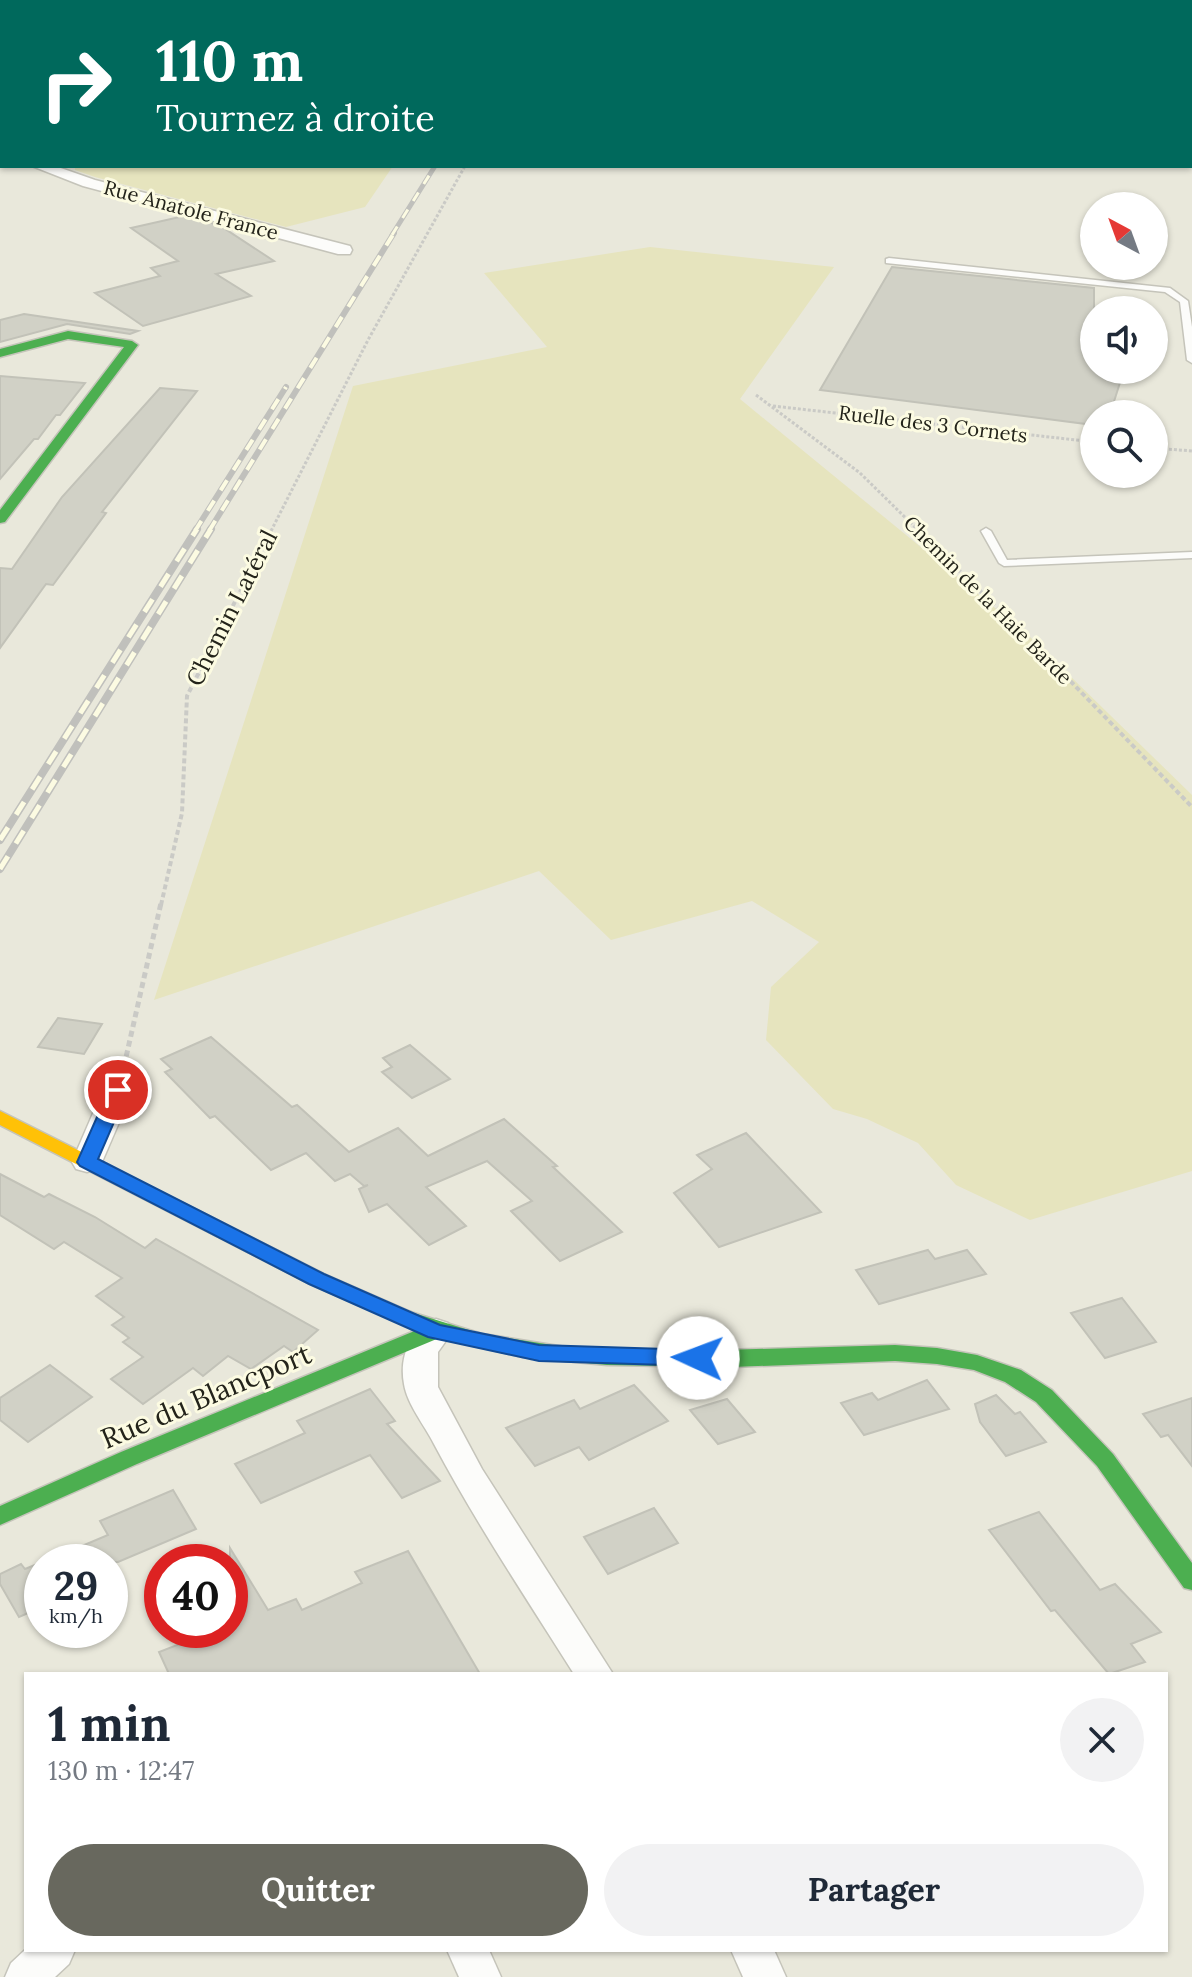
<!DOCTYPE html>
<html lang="fr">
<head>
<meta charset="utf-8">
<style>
	body { margin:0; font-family:Lora,serif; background:#f2f2f3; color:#1f2937; height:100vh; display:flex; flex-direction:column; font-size:30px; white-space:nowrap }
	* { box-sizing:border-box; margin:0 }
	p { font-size:26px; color:#747a83 }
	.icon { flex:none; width:44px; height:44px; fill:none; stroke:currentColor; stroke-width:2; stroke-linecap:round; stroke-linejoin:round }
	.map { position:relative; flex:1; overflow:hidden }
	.sheet { position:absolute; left:24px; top:1672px; width:1144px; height:280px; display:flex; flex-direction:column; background:#fff; border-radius:0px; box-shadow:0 2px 6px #0004 }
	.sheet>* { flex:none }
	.guide { position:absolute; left:0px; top:0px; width:1192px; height:168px; box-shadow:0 2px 6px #0004; background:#00695c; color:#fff; overflow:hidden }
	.needle { width:52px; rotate:319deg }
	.tools { position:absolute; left:1080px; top:192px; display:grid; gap:16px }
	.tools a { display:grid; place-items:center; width:88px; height:88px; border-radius:50%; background:#fff; box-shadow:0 2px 6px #0004; font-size:40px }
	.speed { position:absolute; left:24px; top:1544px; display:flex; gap:16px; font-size:40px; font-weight:700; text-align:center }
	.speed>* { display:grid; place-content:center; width:104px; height:104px; border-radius:50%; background:#fff; box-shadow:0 2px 6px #0004; line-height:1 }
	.speed small { font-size:20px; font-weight:400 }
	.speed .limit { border:12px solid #d22; background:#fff; color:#111 }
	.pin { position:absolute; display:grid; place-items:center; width:68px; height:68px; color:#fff; margin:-34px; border:4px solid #fff; border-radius:50%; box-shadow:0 2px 8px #0007 }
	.me { position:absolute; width:88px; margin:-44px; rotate:272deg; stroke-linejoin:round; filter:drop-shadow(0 0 6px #0008) }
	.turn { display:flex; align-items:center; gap:28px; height:168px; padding:0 24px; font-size:36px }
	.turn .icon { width:104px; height:104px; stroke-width:2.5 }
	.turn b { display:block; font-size:56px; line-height:68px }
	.round { display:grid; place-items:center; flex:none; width:84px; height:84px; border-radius:42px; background:#f2f2f3 }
	.summary { display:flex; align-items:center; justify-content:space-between; height:136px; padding:0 24px }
	h1 { font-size:48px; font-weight:700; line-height:60px }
	.primary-button { display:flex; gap:16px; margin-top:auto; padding:16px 24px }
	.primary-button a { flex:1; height:92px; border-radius:48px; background:#68685e; color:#fff; font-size:32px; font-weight:700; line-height:92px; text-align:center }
	.primary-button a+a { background:#f2f2f3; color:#1f2937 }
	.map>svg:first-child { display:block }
	.green { fill:#e6e4be }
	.building { fill:#d1d1c6; stroke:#c2c2b8; stroke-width:2 }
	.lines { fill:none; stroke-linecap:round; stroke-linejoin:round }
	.lane-casing { stroke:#c5c4ba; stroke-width:3 }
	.street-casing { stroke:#c5c4ba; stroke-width:3 }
	.fast-casing { stroke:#c5c4ba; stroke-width:3 }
	.slow-casing { stroke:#c5c4ba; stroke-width:3 }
	.path-far2 { stroke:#cacac6; stroke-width:3; stroke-dasharray:3 2; stroke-linecap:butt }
	.path-far1 { stroke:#cacac6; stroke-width:4; stroke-dasharray:5 3; stroke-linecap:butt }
	.path { stroke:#cacac6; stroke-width:5; stroke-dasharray:6 4; stroke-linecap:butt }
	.lane { fill:#fcfcfa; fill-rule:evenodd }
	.street { fill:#fcfcfa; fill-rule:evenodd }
	.fast { fill:#4caf50; fill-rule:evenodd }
	.slow { fill:#ffc107; fill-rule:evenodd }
	.rail-far2-casing { stroke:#c0c0bc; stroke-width:5 }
	.rail-far1-casing { stroke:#c0c0bc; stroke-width:6 }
	.rail-casing { stroke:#c0c0bc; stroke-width:8 }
	.rail-far2 { stroke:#fcfbe2; stroke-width:3; stroke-dasharray:10; stroke-linecap:butt }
	.rail-far1 { stroke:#fcfbe2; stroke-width:4; stroke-dasharray:12; stroke-linecap:butt }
	.rail { stroke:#fcfbe2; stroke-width:5; stroke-dasharray:15; stroke-linecap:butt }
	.route { fill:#1a73e8; stroke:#114b97; stroke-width:2 }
	.labels { text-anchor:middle; stroke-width:6; stroke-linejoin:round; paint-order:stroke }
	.far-street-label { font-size:20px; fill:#23231a; stroke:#fcfbe2 }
	.street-label { font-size:24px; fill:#23231a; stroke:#fcfbe2 }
	.near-street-label { font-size:28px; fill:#23231a; stroke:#fcfbe2 }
</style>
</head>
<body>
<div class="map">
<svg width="1192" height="1977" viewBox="0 0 1192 1977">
	<rect width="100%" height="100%" fill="#e9e8db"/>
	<g class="green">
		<path d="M687 0H1192V52L1190 2H642Z"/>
		<path d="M75 166H393L365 207 286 227 95 177 75 170Z"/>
		<path d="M650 247 834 267 740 399 1027 634 1192 795V1171L1030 1220 956 1185 918 1143 867 1119 833 1109 766 1040 771 987 819 942 752 901 611 940 539 871 154 1000 353 386 547 347 484 273Z"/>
	</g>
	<g class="building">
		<path d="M184 216 219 225 274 261 216 274 251 296 143 326 95 293 160 276 151 268 178 261 131 228Z"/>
		<path d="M892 267 1094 288V370H1124L1110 414H1094V425L820 390Z"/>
		<path d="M24 314 138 331 130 334 67 324 0 342V320Z"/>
		<path d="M0 376 85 383 60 415H56L38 439H34L0 479Z"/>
		<path d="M160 388 197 391 102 512 106 513 53 585 46 584 0 648V568L12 569 62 497Z"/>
		<path d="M58 1018 102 1024 84 1054 38 1047Z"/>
		<path d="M211 1037 292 1107 297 1105 349 1152 398 1128 428 1156 504 1119 557 1166 553 1167 622 1232 560 1261 511 1211 532 1201 487 1161 426 1187 466 1226 429 1245 387 1204 369 1212 359 1189 368 1185 364 1186 350 1174 335 1181 306 1153 271 1170 215 1116 210 1118 165 1072 172 1069 161 1059Z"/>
		<path d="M410 1045 450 1079 412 1098 382 1072 392 1067 383 1058Z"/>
		<path d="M746 1133 821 1212 719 1247 674 1193 712 1169 697 1155Z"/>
		<path d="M0 1174 44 1197 49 1194 95 1217 145 1248 156 1239 318 1330 293 1352 284 1346 251 1369 228 1356 203 1376 193 1368 143 1404 111 1379 143 1357 123 1342 129 1338 112 1325 124 1317 96 1296 122 1278 64 1242 54 1249 0 1215Z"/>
		<path d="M928 1250 935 1259 967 1250 986 1274 879 1304 856 1270Z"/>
		<path d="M1122 1298 1156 1342 1105 1358 1071 1313Z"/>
		<path d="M50 1365 92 1397 28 1442 0 1420V1398Z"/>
		<path d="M927 1380 949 1409 864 1435 841 1403 872 1393 878 1400Z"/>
		<path d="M634 1385 668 1421 589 1460 579 1447 535 1466 506 1428 574 1400 580 1409Z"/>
		<path d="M370 1389 395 1421 387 1424 440 1481 402 1498 370 1455 261 1503 235 1464 305 1433 297 1421Z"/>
		<path d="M996 1395 1015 1414 1020 1412 1046 1442 1006 1456 980 1422 975 1404Z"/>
		<path d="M1192 1398V1466L1168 1435 1161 1437 1143 1414Z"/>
		<path d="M727 1399 755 1432 718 1444 690 1410Z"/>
		<path d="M173 1490 196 1529 118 1562H44L108 1535 100 1521Z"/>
		<path d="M654 1508 678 1543 608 1574 584 1537Z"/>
		<path d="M1039 1512 1100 1590 1115 1584 1161 1632 1131 1644 1145 1662 1109 1674 1055 1610 1051 1611 989 1530Z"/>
		<path d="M230 1548 268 1610 296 1599 302 1610 362 1583 355 1572 408 1551 480 1674H169L159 1652 216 1630H230Z"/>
		<path d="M42 1562V1607L19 1617 0 1584V1574L21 1564 25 1569Z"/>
	</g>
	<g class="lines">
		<g class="lane-casing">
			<g id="lane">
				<path d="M889 258 1170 288 1188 301 1192 327V363L1187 360 1180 302 1165 292 886 263V259Z"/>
				<path d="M986 528 991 531 1007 560 1192 552V558L1004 566 999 563 981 531Z"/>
			</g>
		</g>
		<g class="street-casing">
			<g id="street">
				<path d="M81 0H97L99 2H83Z"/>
				<path d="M485 0H506L483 2Z"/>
				<rect x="0" y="5" width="2" height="8"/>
				<path d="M2 125V135L0 136V126Z"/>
				<path d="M0 147 2 148V158L0 157Z"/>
				<path d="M32 166H55L95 180 350 246 352 250 350 254H338L83 186Z"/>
				<path d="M118 1081 128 1083 133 1090 102 1162 98 1169 87 1172 76 1169 72 1162 103 1090 108 1083Z"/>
				<path d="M436 1319 448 1323 453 1331 438 1352V1387L482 1469 613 1674H574C526 1598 476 1523 434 1444 425 1426 407 1404 404 1384 399 1358 410 1327 436 1319Z"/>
				<path d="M26 1949V1950H75L69 1964 55 1977H5L11 1963Z"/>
				<path d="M447 1950H489L501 1977H459Z"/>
				<path d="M731 1950H774L786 1977H743Z"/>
			</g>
		</g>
		<g class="fast-casing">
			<g id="fast">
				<path d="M1099 0H1110L1111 2H1100Z"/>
				<path d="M1190 44 1192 45V51L1190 50Z"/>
				<path d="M68 331 132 341 138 345 5 522 0 523V510L124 347 68 339 0 357V349Z"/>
				<path d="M404 1310 482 1334 565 1347 691 1351 895 1345 937 1348 977 1355 1021 1370 1052 1390 1113 1454 1192 1563V1590L1184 1588 1097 1466 1036 1402 1005 1382 974 1370 937 1364 895 1361 732 1367 607 1365 523 1357 439 1338 137 1464 0 1525V1506L121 1452 417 1330 397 1322 393 1317 397 1312Z"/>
			</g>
		</g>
		<g class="slow-casing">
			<path id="slow" d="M0 1111 324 1274 411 1312 415 1317 411 1322H397L310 1284 0 1125Z"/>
		</g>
		<g class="path-far2">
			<path d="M816 2 833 0"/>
			<path d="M756 395 860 473 919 531"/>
			<path d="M773 406 1094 442"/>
			<path d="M1154 448 1192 451"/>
			<path d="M271 531 368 340 465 166"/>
		</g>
		<g class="path-far1">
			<path d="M917 529 1051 661 1192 807"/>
			<path d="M161 905 182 813 187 696 272 529"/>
		</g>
		<path class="path" d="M124 1066 161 903"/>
		<use href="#lane" class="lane"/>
		<use href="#street" class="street"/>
		<use href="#fast" class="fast"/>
		<use href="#slow" class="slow"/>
		<g class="rail-far2-casing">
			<path id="rail-far2" d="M392 235 435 166"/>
		</g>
		<g class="rail-far1-casing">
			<g id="rail-far1">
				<path d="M195 531 286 387"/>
				<path d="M209 531 394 233"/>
			</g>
		</g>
		<g class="rail-casing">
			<g id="rail">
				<path d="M0 840 197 529"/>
				<path d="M0 869 211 529"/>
			</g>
		</g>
		<use href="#rail-far2" class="rail-far2"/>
		<use href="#rail-far1" class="rail-far1"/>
		<use href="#rail" class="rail"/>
	</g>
	<path class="route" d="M118 1084 128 1090 98 1159 324 1274 440 1325 539 1345 698 1350 706 1353 709 1358 706 1364 698 1366 539 1361 428 1337 309 1284 80 1166 77 1162 109 1090Z"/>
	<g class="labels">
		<g class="far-street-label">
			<text transform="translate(191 210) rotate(15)" y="7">Rue Anatole France</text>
			<text transform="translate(933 424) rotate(7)" y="7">Ruelle des 3 Cornets</text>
			<text transform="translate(988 600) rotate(45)" y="7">Chemin de la Haie Barde</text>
		</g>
		<g class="street-label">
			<text transform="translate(232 608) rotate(-63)" y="8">Chemin Latéral</text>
		</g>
		<g class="near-street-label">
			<text transform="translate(206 1396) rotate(-23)" y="10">Rue du Blancport</text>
		</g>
	</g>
</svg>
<div class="tools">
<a><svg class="needle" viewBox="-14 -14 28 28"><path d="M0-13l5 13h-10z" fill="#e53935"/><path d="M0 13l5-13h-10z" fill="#747a83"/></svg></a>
<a><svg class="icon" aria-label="sound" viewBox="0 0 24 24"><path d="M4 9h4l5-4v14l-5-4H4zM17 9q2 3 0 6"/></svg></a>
<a><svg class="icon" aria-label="search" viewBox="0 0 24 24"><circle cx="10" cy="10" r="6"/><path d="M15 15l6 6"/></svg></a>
</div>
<div class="speed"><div>29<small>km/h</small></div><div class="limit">40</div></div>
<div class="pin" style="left:118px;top:1090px;background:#d93025"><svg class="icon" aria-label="arrive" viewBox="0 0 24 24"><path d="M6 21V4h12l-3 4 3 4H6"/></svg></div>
<svg class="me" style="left:698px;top:1358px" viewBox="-20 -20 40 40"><circle r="19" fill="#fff"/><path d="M0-13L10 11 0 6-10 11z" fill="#1a73e8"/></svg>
<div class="guide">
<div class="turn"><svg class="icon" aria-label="right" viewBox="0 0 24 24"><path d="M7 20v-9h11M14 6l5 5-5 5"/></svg><div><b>110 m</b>Tournez à droite</div></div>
</div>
<section class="sheet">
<div class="summary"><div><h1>1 min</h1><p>130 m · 12:47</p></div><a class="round"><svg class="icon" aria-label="close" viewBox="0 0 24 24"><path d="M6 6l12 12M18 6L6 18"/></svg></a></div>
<div class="primary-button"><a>Quitter</a><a>Partager</a></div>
</section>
</div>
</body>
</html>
